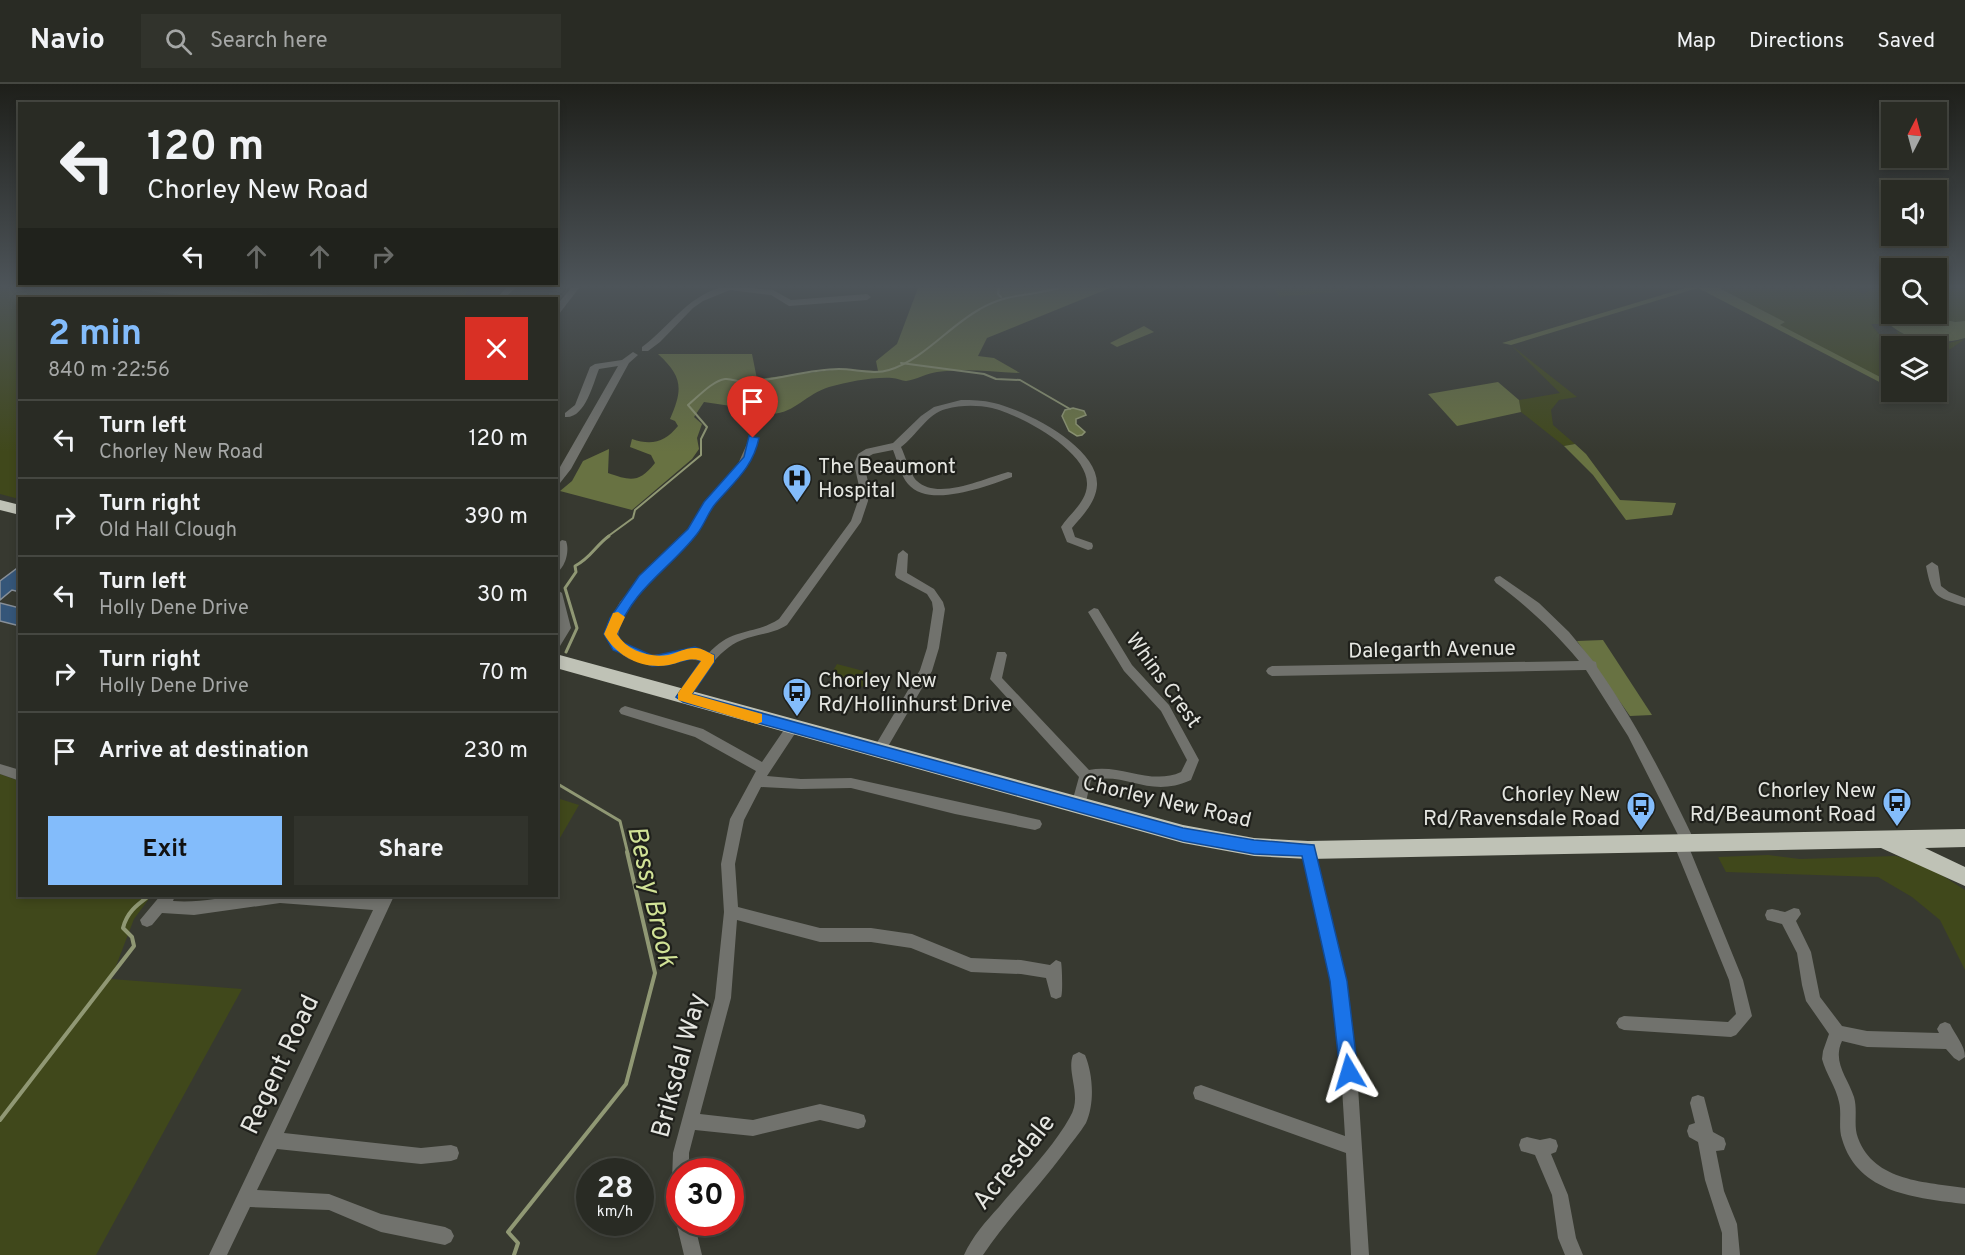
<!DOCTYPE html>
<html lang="en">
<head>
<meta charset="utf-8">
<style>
	body { margin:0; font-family:Overpass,sans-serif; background:#31332c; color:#f1f3f6; height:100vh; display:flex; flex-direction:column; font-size:22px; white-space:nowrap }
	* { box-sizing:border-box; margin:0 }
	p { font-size:20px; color:#a5a7a6 }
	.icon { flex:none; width:33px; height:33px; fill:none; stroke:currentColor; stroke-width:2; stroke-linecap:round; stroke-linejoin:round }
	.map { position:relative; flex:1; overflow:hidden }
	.drawer { position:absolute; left:18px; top:213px; width:540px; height:600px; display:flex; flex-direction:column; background:#292b24; border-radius:0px; box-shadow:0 3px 9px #0003,0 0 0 2px #454741 }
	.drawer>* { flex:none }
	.hud { position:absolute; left:18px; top:18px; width:540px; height:183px; border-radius:0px; box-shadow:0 3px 9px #0003,0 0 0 2px #454741; background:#292b24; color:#f1f3f6; overflow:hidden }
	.needle { width:39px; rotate:6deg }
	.tools { position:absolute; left:1881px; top:18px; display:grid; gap:12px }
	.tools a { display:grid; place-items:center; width:66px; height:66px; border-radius:0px; background:#292b24; box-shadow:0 3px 9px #0003,0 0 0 2px #454741; font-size:30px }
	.speed { position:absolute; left:576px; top:1074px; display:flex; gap:12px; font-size:30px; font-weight:700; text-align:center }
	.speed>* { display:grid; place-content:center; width:78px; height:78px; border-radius:50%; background:#292b24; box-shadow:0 3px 9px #0003,0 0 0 2px #454741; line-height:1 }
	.speed small { font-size:15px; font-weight:400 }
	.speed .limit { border:9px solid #d22; background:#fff; color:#111 }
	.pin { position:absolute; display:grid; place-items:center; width:51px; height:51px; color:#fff; margin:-62px -26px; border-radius:50% 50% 50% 0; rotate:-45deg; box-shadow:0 0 6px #0007 }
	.pin .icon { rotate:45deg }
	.me { position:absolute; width:66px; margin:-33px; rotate:353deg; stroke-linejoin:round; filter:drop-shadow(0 0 4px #0008) }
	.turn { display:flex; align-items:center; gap:21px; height:126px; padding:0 30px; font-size:27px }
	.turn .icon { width:78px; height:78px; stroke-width:2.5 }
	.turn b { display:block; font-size:42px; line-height:51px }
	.lanes { display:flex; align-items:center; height:57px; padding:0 30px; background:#0003; justify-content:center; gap:30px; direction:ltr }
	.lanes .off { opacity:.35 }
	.round { display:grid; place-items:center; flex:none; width:63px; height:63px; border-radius:0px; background:#31332c }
	.summary { display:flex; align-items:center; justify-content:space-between; height:102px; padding:0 30px }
	h1 { font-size:36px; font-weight:700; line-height:45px; color:#83bcfb }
	.cta { display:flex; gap:12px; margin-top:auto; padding:12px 30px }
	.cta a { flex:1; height:69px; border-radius:0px; background:#83bcfb; color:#111; font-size:24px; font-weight:700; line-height:69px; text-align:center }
	.cta a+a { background:#31332c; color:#f1f3f6 }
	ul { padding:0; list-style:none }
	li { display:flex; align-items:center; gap:18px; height:78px; padding:0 30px; border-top:2px solid #454741 }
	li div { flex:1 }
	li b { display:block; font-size:22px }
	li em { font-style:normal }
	header { display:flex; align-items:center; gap:36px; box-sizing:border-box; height:84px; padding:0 30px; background:#292b24; border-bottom:2px solid #454741 }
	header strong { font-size:28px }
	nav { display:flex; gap:33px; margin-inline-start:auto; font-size:21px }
	.search { width:420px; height:54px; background:#31332c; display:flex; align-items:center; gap:15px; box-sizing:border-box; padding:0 21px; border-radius:0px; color:#a5a7a6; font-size:22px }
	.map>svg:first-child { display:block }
	.green { fill:#40481b }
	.forest { fill:#687242 }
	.water { fill:#6c7646; stroke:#909874; stroke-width:1.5 }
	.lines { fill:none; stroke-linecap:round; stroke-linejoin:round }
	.stream-far2 { stroke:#909874; stroke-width:2 }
	.stream-far1 { stroke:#909874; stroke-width:3 }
	.stream { stroke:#909874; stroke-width:4 }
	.building { fill:#355679; stroke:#878f98; stroke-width:1.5 }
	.street { fill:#71726d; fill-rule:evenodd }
	.highway { fill:#bfc2b6; fill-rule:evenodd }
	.route { fill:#1a73e8; stroke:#114b97; stroke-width:1.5 }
	.slow { fill:#f59e0b }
	.labels { text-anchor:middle; stroke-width:4.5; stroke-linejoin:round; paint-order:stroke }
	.poi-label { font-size:21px; fill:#e5e6e1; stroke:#1f201b; text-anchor:start }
	.street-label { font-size:21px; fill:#e5e6e1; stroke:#1f201b }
	.near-street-label { font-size:26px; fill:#e5e6e1; stroke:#1f201b }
	.near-water-label { font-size:27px; font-style:italic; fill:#d1e296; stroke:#1f201b }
</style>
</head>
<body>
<header>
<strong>Navio</strong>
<div class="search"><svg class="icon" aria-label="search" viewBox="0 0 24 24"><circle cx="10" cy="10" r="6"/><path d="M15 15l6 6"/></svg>Search here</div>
<nav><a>Map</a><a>Directions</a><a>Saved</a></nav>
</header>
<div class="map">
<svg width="1965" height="1171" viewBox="0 0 1965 1171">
	<rect width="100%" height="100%" fill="#373930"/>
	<g class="green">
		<path d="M0 204H471L461 214H20L19 415 0 410Z"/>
		<path d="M1274 204H1348L1346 207 1280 213Z"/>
		<path d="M1719 204H1854L1863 210 1871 205 1891 204 1892 230H1888L1887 238 1889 240H1871L1883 255H1903L1896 247 1917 255 1945 260 1965 255 1937 274 1936 262H1892L1891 296H1886L1779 241 1784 239Z"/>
		<path d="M1937 204H1965V237L1955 238 1921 230H1936Z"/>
		<path d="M1511 261 1577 313 1559 316 1551 326 1553 341 1575 360 1564 362 1521 328 1519 316 1560 309Z"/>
		<path d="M837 580 871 589 864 603 829 594Z"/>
		<path d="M0 690 19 697 20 812H151L134 835 111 895 242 905 96 1171H0Z"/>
		<path d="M557 714 579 721 557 759 556 714Z"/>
		<path d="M1768 771 1800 775 1896 772 1927 782 1965 806V886L1940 836 1912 813 1878 793 1726 788 1718 773Z"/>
	</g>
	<g class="forest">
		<path d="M123 204H208L295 214H203Z"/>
		<path d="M918 204H1110L987 254 978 272 994 274 1020 289C993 288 964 284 937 288 927 289 916 296 906 297 902 297 897 294 892 294 871 293 849 298 829 303 806 310 795 329 772 330 758 316 749 310 731 322L704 318 694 333 702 340 697 354 699 365 692 375 632 426 560 407 572 397 583 377 609 365 608 389C631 397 639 399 655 379L651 371 630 363 632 355C652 362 665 358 678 342L675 337 670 335C683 305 683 293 658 270H752L757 295 840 285 878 287 876 277 897 260Z"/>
		<path d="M1685 204H1719L1785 238 1780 241 1886 296H1891V304L1698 204 1511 261 1502 259Z"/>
		<path d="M1888 230H1921L1955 238 1965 237V254C1938 262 1907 258 1887 238Z"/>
		<path d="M1144 242 1154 248 1117 263 1110 259Z"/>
		<path d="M1498 298 1519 316 1521 328 1457 342 1428 310Z"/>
		<path d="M1575 360 1586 370 1620 416 1676 419 1672 431 1626 436 1593 391 1564 362Z"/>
		<path d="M1603 556 1652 631 1630 632 1577 557Z"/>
	</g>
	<path class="water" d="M1073 324 1084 327 1086 331 1076 335V340L1085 348 1082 351 1077 352 1069 347 1062 332 1065 326Z"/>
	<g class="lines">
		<g class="stream-far2">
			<path d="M999 204 998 210 1001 213"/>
			<path d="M901 279 984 290 996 295 1020 296 1070 325"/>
			<path d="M607 453 633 434 635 426 701 371V355L707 343 688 321C698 313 712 297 725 295 731 294 738 298 744 298 776 297 807 285 839 285 855 285 874 291 889 286 923 276 949 242 980 225 1009 208 1029 213 1058 204"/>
		</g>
		<g class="stream-far1">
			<path d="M566 568 577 544 565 504 576 488 575 482C591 474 595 462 609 452"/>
			<path d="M556 699 620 737 628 770"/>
		</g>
		<g class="stream">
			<path d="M0 1036 134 862 132 853 123 844C127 828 137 821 149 812"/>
			<path d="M514 1171 518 1159 508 1148 626 1000 655 889 627 768"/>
		</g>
	</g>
	<g class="building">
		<path d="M20 482V508L12 506 0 516V497Z"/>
		<path d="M0 519 20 524V542L0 537Z"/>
	</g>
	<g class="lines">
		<g class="street">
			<path d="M506 204H515L505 214H497Z"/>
			<path d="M571 204H579L559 230H556V222Z"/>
			<path d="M719 204H751L773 206 791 216 867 210 871 213 867 216 789 222 771 211 730 206 703 217 693 224 660 258 648 267H642V263C669 243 686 214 719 204Z"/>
			<path d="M633 268 638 271 629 279 571 385 560 399 556 400V390L618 282 599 285C593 300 585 335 565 333V329L575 321 590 283 595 280 622 276Z"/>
			<path d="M961 316C972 316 983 316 994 319 1025 326 1099 363 1097 401 1096 418 1083 431 1072 444L1075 453 1092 459 1093 462 1092 465 1088 466 1067 458 1061 443C1070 429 1086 419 1087 401 1089 367 1020 331 992 324 977 321 961 321 946 325 927 330 917 351 901 363 905 371 911 392 917 397 938 417 985 394 1008 388L1012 389V393C987 402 929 425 908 400 901 392 897 376 893 366L873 370 866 374 864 380 869 402 868 417 861 438 787 541C773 550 757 550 742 556 716 566 702 595 687 616H679L677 613 702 577 688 575 657 580H645L629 575 615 566 606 552 609 537 620 518 634 501 687 446 704 419 738 380 750 353 753 352 758 355C752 381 734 396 718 416 709 427 704 440 695 451 670 484 625 507 618 552 640 589 676 558 708 570 733 542 753 552 779 535L851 437 858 417 859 402 854 380 858 370 866 365 893 359 921 332 934 323Z"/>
			<path d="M562 456 566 457C570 467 565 484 556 489L557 460Z"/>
			<path d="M903 466 908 470 907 489 934 505 943 518 945 525 939 564 932 587 883 671 878 672 873 671 872 667 920 586 927 564 933 525 932 518 927 510 897 494 895 491 898 470Z"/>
			<path d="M1932 478 1938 482 1941 502 1949 508 1965 514V522C1935 513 1932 513 1926 482Z"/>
			<path d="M1500 492 1539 519 1569 548 1593 577 1596 578 1597 583C1636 638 1667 699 1696 760L1694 764 1690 766 1743 896 1752 932 1736 951 1731 953 1624 946 1619 944 1616 939 1619 934 1624 932 1728 938 1736 930 1729 896 1674 761 1676 757 1680 755 1628 652 1586 586 1272 592 1268 590 1266 587 1268 584 1272 582 1579 577C1554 547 1527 522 1496 499L1494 496 1496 493Z"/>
			<path d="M556 505 562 509 571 544 560 562 556 563V548L559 544 556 533Z"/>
			<path d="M1094 524 1098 525 1132 581 1169 621 1199 676 1191 696C1149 715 1129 688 1091 696L1085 722 1083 726 1078 728 1073 726 1071 722 1079 693 990 595 997 568H1005L1007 571 1002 594 1089 686C1120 679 1151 702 1181 688L1187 676 1161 627 1124 587 1088 528Z"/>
			<path d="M625 622 703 645 762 678 788 640H796L798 644 796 648 767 692 801 695 851 694 1040 736 1042 740 1040 744 1035 746 955 730 851 704 801 705 761 703 744 736 735 780 738 823 820 844H871L912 850 971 874 1021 876 1050 881 1056 876 1061 878C1062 881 1063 910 1061 913L1056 915 1051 913 1046 894 1021 890 971 888 911 864 871 858H820L737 836 731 914 700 1030 753 1036 820 1020 858 1029 864 1031 866 1037 864 1043 858 1045 820 1036 753 1052 695 1046 689 1069V1088H680V1104L674 1102 672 1096 673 1069 715 914 724 828 721 780 730 735 756 687 695 653 621 630 619 627 621 624Z"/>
			<path d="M0 680 20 686V697L0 690Z"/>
			<path d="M1308 760 1313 762 1315 766 1345 897 1357 988 1369 1171H1351L1346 1069 1201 1017 1195 1015 1193 1009 1195 1003 1201 1001 1345 1052 1341 988 1331 897 1301 766 1303 762Z"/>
			<path d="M160 812H175L173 817C200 819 220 813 246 812 290 809 335 810 379 813L380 812H394L284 1049 421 1064 451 1061 457 1063 459 1069 457 1075 451 1077 421 1080 277 1065 257 1106 329 1110 381 1130 445 1143 451 1146 454 1152 451 1158 445 1161 381 1148 329 1126 250 1123 227 1171H209L373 826 280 819 194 831 162 829 152 841 147 843 142 841 140 836Z"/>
			<path d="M1794 824 1799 825 1801 830 1796 837 1811 868 1820 913 1842 942 1867 947 1939 949 1937 945 1940 940 1945 938 1950 940C1955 951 1965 961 1965 973L1959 977 1954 974 1946 965 1867 963 1842 957C1832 978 1848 994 1854 1013 1858 1027 1853 1041 1858 1054 1874 1098 1927 1098 1965 1104V1120C1917 1114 1858 1110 1842 1055 1838 1043 1842 1030 1839 1018 1836 1003 1826 990 1822 975L1823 967 1829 950 1806 917 1802 901 1797 869 1782 840 1767 836 1765 831 1767 826 1772 825 1785 828Z"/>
			<path d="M1079 968 1085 971C1093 990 1095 1019 1086 1039 1080 1049 1071 1059 1064 1069 1038 1104 1007 1135 983 1171H964C972 1153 986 1137 999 1123 1022 1095 1053 1064 1070 1033 1083 1012 1066 989 1073 971Z"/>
			<path d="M1698 1011 1704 1013 1713 1048 1724 1054 1726 1060 1724 1066 1716 1067 1724 1107 1737 1140 1740 1171H1722V1149L1705 1096 1698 1058 1689 1053 1687 1047 1689 1041 1695 1039 1690 1019 1692 1013Z"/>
			<path d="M1527 1053 1540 1056 1550 1054 1556 1056 1558 1062 1556 1068 1551 1070 1568 1111 1576 1154 1583 1171H1565L1558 1154 1552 1111 1535 1071 1521 1067 1519 1061 1521 1055Z"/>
			<path d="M680 1132V1138H694L702 1171H684L676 1138Z"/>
		</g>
		<g class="highway">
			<path d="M0 416 20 421V431L0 426Z"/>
			<path d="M556 570 1183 741 1254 754 1308 757 1965 745V763L1925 764 1965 783V802L1881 764 1308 775 1254 772 1183 759 556 584Z"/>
		</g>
	</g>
	<linearGradient id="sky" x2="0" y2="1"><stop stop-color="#1e1f1a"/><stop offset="0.55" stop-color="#4d5459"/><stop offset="1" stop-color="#4d5459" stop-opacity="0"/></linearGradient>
	<rect width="1965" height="368" fill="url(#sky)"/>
	<path class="route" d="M749 352 759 354C753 383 735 397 716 419 708 428 705 440 697 450 670 485 632 505 617 550L622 558 653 572 695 563 714 571V578L692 610 1183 744 1254 756 1314 761 1347 897 1358 988 1356 995 1349 997 1343 995 1340 988 1330 897 1302 772 1254 770 1183 757 683 618 676 613 701 577 694 574 667 581 652 582 613 566 604 550 610 534 639 492 688 445 704 418 744 373Z"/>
	<path class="slow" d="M618 528 625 533 617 550C627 567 650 574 668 571 677 569 687 563 696 564 702 564 709 569 714 571V578L692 610 762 630V638L757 640 678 616V609L701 577C690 572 680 579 669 581 643 586 616 572 604 550L613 529Z"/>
	<defs>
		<g id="hospital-pin" transform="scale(1.5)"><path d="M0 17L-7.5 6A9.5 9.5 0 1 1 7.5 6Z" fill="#83bcfb" stroke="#1f201b"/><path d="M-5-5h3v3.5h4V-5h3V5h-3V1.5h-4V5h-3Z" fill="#111"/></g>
		<g id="bus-pin" transform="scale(1.5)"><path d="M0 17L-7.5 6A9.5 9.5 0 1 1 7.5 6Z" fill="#83bcfb" stroke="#1f201b"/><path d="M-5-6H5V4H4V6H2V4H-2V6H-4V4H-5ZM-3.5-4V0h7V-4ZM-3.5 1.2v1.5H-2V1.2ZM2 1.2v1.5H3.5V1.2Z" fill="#111"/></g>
	</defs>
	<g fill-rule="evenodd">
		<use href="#hospital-pin" x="797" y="394"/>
		<use href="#bus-pin" x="797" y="608"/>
		<use href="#bus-pin" x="1897" y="718"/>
		<use href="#bus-pin" x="1641" y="722"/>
	</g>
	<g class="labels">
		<g class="poi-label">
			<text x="818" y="389">The Beaumont<tspan x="818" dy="24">Hospital</tspan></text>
			<text x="818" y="603">Chorley New<tspan x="818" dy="24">Rd/Hollinhurst Drive</tspan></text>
			<text x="1876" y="713" text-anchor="end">Chorley New<tspan x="1876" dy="24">Rd/Beaumont Road</tspan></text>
			<text x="1620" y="717" text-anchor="end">Chorley New<tspan x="1620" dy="24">Rd/Ravensdale Road</tspan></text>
		</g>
		<g class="street-label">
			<text transform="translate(1432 565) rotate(-1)" y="7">Dalegarth Avenue</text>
			<text transform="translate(1164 596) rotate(54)" y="7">Whins Crest</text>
			<text transform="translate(1167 717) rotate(13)" y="7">Chorley New Road</text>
		</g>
		<g class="near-street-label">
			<text transform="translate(279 980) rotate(-65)" y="9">Regent Road</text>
			<text transform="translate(678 981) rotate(-75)" y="9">Briksdal Way</text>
			<text transform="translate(1013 1077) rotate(-51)" y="9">Acresdale</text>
		</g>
		<g class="near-water-label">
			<text transform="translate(653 812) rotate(77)" y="9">Bessy Brook</text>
		</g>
	</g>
</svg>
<div class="tools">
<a><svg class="needle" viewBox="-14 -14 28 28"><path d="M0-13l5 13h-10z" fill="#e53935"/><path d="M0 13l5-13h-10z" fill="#a5a7a6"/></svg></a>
<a><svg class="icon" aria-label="sound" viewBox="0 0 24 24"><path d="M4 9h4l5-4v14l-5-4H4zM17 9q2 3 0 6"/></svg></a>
<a><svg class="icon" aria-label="search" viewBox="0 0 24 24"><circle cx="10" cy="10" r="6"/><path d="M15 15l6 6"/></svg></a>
<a><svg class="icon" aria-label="layers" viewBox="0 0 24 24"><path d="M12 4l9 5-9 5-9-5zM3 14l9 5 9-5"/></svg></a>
</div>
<div class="speed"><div>28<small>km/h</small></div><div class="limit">30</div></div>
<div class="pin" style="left:753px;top:354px;background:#d93025"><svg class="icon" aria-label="arrive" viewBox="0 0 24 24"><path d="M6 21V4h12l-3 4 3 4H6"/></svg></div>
<svg class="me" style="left:1349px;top:988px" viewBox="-20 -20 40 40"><path d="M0-17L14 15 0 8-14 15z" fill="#1a73e8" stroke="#fff" stroke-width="4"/></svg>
<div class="hud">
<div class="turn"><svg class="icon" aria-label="left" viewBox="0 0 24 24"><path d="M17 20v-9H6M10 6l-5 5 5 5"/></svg><div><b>120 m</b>Chorley New Road</div></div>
<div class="lanes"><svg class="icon" aria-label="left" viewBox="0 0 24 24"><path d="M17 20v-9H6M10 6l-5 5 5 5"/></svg><svg class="icon off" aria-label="ahead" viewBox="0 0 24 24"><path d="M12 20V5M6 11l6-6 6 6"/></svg><svg class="icon off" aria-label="ahead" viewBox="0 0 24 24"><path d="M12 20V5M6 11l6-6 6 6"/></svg><svg class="icon off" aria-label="right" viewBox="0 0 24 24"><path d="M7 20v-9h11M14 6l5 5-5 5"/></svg></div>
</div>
<section class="drawer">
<div class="summary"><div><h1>2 min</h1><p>840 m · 22:56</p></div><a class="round" style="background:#d93025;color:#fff"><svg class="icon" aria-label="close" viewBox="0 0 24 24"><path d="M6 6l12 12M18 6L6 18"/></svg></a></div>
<ul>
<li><svg class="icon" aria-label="left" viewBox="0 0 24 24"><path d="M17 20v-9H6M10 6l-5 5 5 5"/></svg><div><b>Turn left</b><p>Chorley New Road</p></div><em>120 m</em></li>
<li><svg class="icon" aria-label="right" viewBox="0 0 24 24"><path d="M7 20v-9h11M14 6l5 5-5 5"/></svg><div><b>Turn right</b><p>Old Hall Clough</p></div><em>390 m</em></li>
<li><svg class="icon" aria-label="left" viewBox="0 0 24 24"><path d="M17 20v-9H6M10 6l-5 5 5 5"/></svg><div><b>Turn left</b><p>Holly Dene Drive</p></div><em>30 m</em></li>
<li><svg class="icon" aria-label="right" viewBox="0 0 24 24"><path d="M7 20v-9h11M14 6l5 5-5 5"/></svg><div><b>Turn right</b><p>Holly Dene Drive</p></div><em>70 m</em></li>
<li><svg class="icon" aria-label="arrive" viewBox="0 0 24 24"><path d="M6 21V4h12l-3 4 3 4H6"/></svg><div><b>Arrive at destination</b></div><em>230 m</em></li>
</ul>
<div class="cta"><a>Exit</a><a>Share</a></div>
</section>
</div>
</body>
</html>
